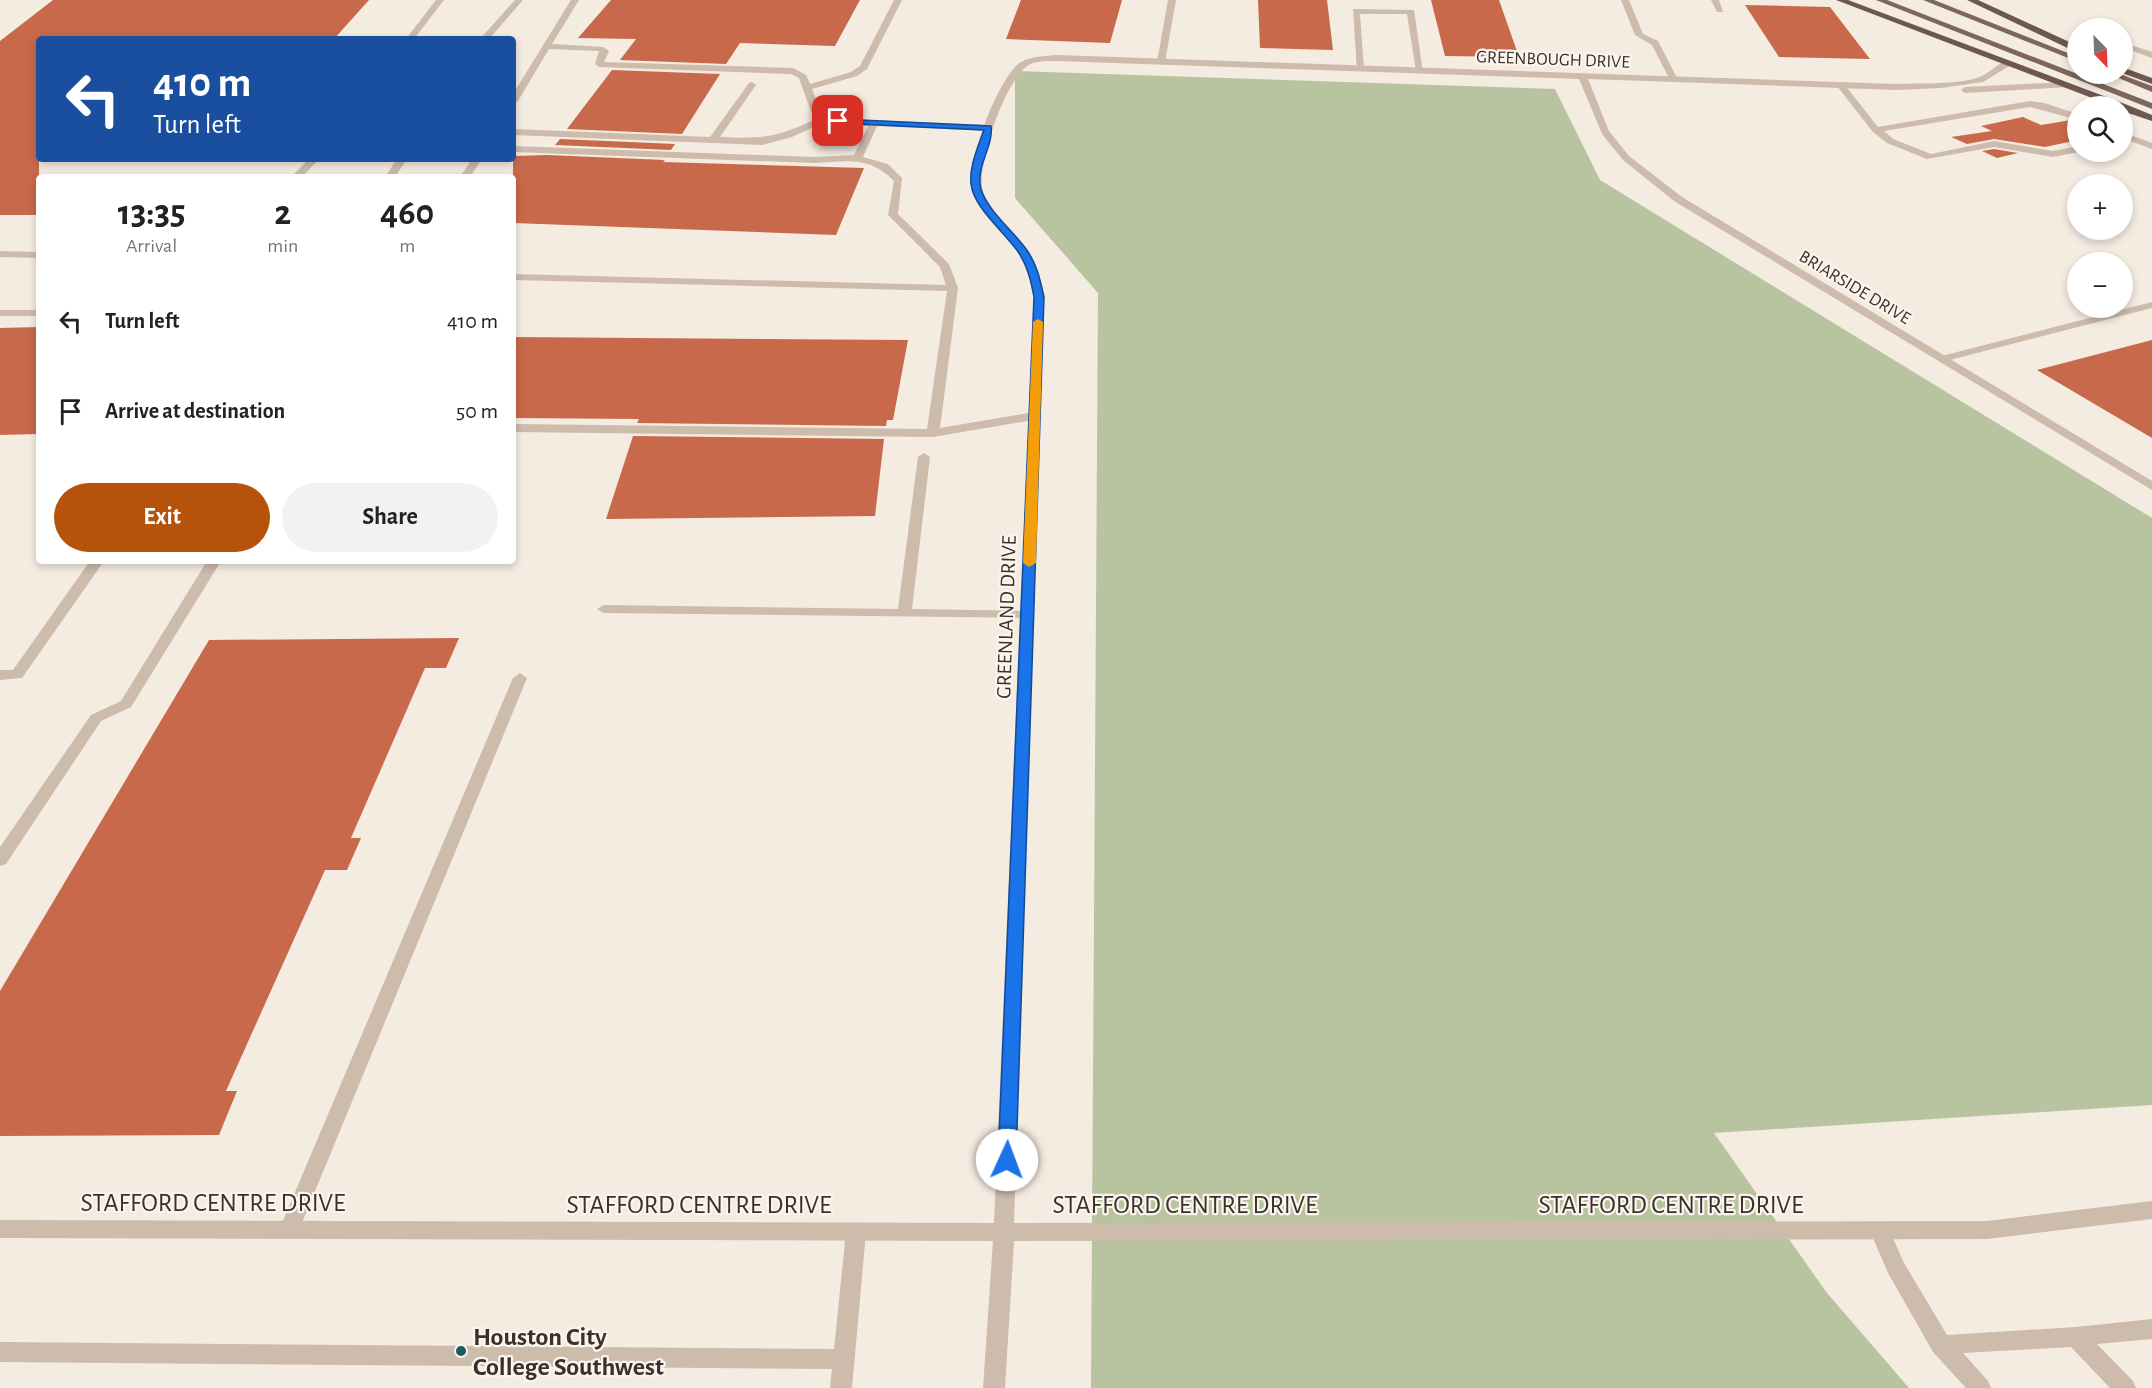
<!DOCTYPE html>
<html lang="en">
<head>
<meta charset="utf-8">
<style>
	body { margin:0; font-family:"Alegreya Sans",sans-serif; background:#f2f2f2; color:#222; height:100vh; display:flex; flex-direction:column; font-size:22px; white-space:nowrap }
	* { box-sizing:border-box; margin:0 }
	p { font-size:20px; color:#767676 }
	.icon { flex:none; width:33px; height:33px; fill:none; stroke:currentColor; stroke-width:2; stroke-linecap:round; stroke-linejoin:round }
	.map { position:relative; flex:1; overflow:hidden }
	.details { position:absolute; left:36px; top:174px; width:480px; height:390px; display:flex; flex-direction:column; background:#fff; border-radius:6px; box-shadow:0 3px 9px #0003 }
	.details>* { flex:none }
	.top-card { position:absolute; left:36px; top:36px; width:480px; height:126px; border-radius:6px; box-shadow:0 3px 9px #0003; background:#1a4fa0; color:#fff; overflow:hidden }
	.needle { width:39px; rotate:157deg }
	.buttons { position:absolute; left:2067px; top:18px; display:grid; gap:12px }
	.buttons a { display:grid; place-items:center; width:66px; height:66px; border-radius:50%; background:#fff; box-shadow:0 3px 9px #0003; font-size:30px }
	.pin { position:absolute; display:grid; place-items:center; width:51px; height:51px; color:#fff; margin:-26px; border-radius:12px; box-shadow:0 3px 9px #0006 }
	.me { position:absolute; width:66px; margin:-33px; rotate:2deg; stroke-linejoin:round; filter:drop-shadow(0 0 4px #0008) }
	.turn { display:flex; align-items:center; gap:21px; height:126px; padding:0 18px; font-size:27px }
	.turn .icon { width:78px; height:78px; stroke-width:2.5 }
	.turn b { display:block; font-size:42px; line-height:51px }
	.eta { display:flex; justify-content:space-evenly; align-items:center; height:102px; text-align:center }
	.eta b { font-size:36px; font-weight:700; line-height:42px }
	.cta { display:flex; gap:12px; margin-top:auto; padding:12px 18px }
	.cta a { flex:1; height:69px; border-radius:36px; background:#b45309; color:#fff; font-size:24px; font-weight:700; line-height:69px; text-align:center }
	.cta a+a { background:#f2f2f2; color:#222 }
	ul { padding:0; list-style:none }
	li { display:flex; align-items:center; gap:18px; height:90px; padding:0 18px }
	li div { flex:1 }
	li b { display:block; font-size:22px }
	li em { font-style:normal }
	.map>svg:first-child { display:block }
	.green { fill:#b8c4a0 }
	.building { fill:#c8694b }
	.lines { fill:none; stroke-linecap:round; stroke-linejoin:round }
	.service { fill:#cdbbac; fill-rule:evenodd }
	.minor { fill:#cdbbac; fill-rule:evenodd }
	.primary { fill:#7d675c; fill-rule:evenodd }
	.trunk { fill:#6c584f; fill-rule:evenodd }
	.route { fill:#1a73e8; stroke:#114b97; stroke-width:1.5 }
	.slow { fill:#f59e0b }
	.poi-dot { fill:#1f5a5e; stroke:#fbf5ee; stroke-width:2 }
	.labels { text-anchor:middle; stroke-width:4.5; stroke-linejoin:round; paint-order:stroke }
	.far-street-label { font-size:18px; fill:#3b302b; stroke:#fbf5ee }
	.street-label { font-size:21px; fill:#3b302b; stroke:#fbf5ee }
	.near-street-label { font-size:26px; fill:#3b302b; stroke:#fbf5ee }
	.near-poi-label { font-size:26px; font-weight:bold; fill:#3b302b; stroke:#fbf5ee; text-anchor:start }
</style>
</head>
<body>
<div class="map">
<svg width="2152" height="1388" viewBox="0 0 2152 1388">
	<rect width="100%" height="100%" fill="#f4ebe1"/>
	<path class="green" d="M1015 71 1555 89 1600 180 2152 518V1105L1714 1133 1827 1293 1909 1388H1091L1098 293 1015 198Z"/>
	<g class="building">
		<path d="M53 0H369L334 39H39V215H0V41Z"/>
		<path d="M611 0H860L835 46 740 43 726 64 620 60 636 39 578 38Z"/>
		<path d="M1021 0H1122L1110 43 1006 39Z"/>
		<path d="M1258 0H1327L1333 50 1260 48Z"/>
		<path d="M1431 0H1499L1519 57 1445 56Z"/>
		<path d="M1745 5 1830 7 1870 59 1779 57Z"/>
		<path d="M612 70 720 74 682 134 567 129Z"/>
		<path d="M2023 117 2041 125 2071 120 2078 122V140L2045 147 1994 139 1967 144 1951 137 1992 131 1981 126Z"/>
		<path d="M560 139 675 144 671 150 555 145Z"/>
		<path d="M1994 149 2018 153 1997 158 1982 151Z"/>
		<path d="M547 155 665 160 663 162 864 168 836 235 513 223V156Z"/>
		<path d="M39 327V434L0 435V328Z"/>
		<path d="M513 337 908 340 893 420H887L886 426 637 423 639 419 513 418Z"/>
		<path d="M2152 340V438L2037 370Z"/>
		<path d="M633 436 884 439 875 516 606 519Z"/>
		<path d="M459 638 446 668H425L351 838H361L347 870H325L226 1091H237L219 1135 0 1136V991L209 640Z"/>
	</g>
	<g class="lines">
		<g class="service">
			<path d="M436 0H444L414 39H406Z"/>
			<path d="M515 0H523L489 39H480Z"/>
			<path d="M571 0H579L552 44 603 47 609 51 604 62 793 68 806 75 810 84 851 72 860 66 894 0H902L867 69 857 76 812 89 823 118 989 125 994 128 989 131 877 126 863 157 888 164 902 178 898 214 949 264 958 288 940 428 1035 412 1041 416 1039 419 933 437 513 432V424L927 429 947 291 513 280V274L946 285 940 267 888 215 894 181C870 156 847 161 815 163L513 152V146L815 157 854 155 868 126 820 124 792 137 762 145 513 135V129L710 137 749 83 752 82 756 85 720 137C763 139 774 138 814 120L799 78 791 74 599 67 595 64 599 51 549 49 518 101 513 104V94Z"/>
			<path d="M1168 0H1176L1165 62 1161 65 1157 62Z"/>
			<path d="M1621 0H1629L1643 34 1658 41 1678 80 1677 82 1670 80 1652 45 1635 35Z"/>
			<path d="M1711 0H1719L1723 12H1717Z"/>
			<path d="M1353 9 1414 10 1423 73 1416 71 1407 14H1360L1364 69 1357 71Z"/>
			<path d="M2122 42 2152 52V58L2122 47Z"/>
			<path d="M1841 83 1844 84 1878 127 2030 101 2044 103 2078 114V120L2030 107 1884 131 1893 139 1931 154 1994 141 2053 151 2078 146 2079 152 2053 157 1994 147 1927 159 1887 143 1873 132 1837 86Z"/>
			<path d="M2122 132 2152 143V149L2122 138Z"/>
			<path d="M309 159H319L302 177H291Z"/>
			<path d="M397 159H407L395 177H385Z"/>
			<path d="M472 159H482L470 177H460Z"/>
			<path d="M0 251 39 252V258L0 257Z"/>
			<path d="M2152 302V308L1942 362 1936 359 1938 357Z"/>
			<rect x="0" y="310" width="39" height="6"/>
			<path d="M924 453 930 457 912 609 1027 611 1032 612 1034 615 1032 618 604 613 597 609 604 605 898 609 918 457Z"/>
			<path d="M90 561H104L22 678 0 680V670H13Z"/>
			<path d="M207 561H221L131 707 101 721 6 864 0 866V847L91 715 121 701Z"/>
			<path d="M520 673 527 678 299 1230 296 1236 289 1239 282 1236 279 1230 513 678Z"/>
			<path d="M1880 1222 1887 1225 1904 1263 1947 1335 2076 1327 2152 1319V1339L2097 1344 2133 1381 2136 1388H2110L2071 1347 1963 1353 1988 1381 1991 1388H1966L1933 1352 1888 1273 1870 1231 1873 1225Z"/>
			<path d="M856 1223 863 1226 866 1232 852 1388H830L832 1369 0 1362V1342L834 1349 846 1232 849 1226Z"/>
		</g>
		<g class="minor">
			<path d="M1057 55 1896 84C1918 83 1963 85 1982 76 1992 71 2000 60 2011 61V65L1983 82 1941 88 1896 90 1588 79 1609 131 1629 156 1682 197 2152 481V490L1674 201 1623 160 1602 134 1579 79 1057 61C1047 61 1034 60 1026 67 1005 82 973 171 984 195 993 216 1014 231 1027 249 1037 264 1041 280 1044 297L1014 1223 1987 1221 2152 1201V1219L1987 1239 1014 1241 1005 1388H983L993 1241 0 1238V1220L994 1223 1034 297C1030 281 1026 264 1016 250 1003 231 980 215 972 192 964 167 999 75 1021 62 1032 56 1045 56 1057 55Z"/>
			<path d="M2066 82 2069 83V87L1965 93 1961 90 1965 87Z"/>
		</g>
		<g class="primary">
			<path d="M1876 0H1887L2152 103V109Z"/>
			<path d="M1923 0H1934L2078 57V62Z"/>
			<path d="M2109 74H2120L2152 86V92Z"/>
		</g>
		<g class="trunk">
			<path d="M1836 0H1848L2125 104 2152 115V121L2122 111V106H2113Z"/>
			<path d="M1967 0H1978L2078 46V53Z"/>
			<path d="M2122 67 2152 78V84L2122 73Z"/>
		</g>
	</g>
	<path class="route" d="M838 119 991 126C994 146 975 167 981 189 987 210 1014 232 1026 249 1037 264 1040 279 1044 297L1016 1160 1013 1165 1007 1168 1001 1165 998 1160 1034 297C1031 281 1028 267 1019 253 1006 234 978 211 972 189 967 171 978 147 984 130L835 123V120Z"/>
	<path class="slow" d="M1038 319 1043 322 1036 563 1029 567 1023 563 1033 322Z"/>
	<circle class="poi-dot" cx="461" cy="1351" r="6"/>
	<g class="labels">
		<g class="far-street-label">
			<text transform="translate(1553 59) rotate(2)" y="6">GREENBOUGH DRIVE</text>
			<text transform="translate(1855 287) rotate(31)" y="6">BRIARSIDE DRIVE</text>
		</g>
		<g class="street-label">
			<text transform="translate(1006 617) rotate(-88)" y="7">GREENLAND DRIVE</text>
		</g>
		<g class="near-street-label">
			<text x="213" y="1211">STAFFORD CENTRE DRIVE</text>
			<text x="699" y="1213">STAFFORD CENTRE DRIVE</text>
			<text x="1185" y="1213">STAFFORD CENTRE DRIVE</text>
			<text x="1671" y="1213">STAFFORD CENTRE DRIVE</text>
		</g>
		<g class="near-poi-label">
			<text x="473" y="1345">Houston City<tspan x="473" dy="30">College Southwest</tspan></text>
		</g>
	</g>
</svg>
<div class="buttons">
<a><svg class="needle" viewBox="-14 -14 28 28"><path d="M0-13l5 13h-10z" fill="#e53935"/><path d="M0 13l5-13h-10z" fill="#767676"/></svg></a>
<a><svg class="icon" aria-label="search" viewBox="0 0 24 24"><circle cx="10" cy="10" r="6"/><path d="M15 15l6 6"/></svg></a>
<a>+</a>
<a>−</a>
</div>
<div class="pin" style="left:838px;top:121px;background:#d93025"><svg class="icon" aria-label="arrive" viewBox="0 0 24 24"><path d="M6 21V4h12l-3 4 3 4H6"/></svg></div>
<svg class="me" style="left:1007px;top:1160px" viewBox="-20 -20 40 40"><circle r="19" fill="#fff"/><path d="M0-13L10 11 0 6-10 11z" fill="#1a73e8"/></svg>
<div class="top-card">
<div class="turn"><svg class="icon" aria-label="left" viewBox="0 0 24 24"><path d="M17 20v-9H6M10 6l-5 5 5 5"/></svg><div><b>410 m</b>Turn left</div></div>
</div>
<section class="details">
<div class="eta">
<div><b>13:35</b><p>Arrival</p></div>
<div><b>2</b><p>min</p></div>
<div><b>460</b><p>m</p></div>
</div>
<ul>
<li><svg class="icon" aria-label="left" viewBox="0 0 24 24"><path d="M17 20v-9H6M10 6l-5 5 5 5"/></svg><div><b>Turn left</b></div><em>410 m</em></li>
<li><svg class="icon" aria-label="arrive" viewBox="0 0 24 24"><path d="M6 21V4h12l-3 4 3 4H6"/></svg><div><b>Arrive at destination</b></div><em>50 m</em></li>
</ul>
<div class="cta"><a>Exit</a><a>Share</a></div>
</section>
</div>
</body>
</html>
